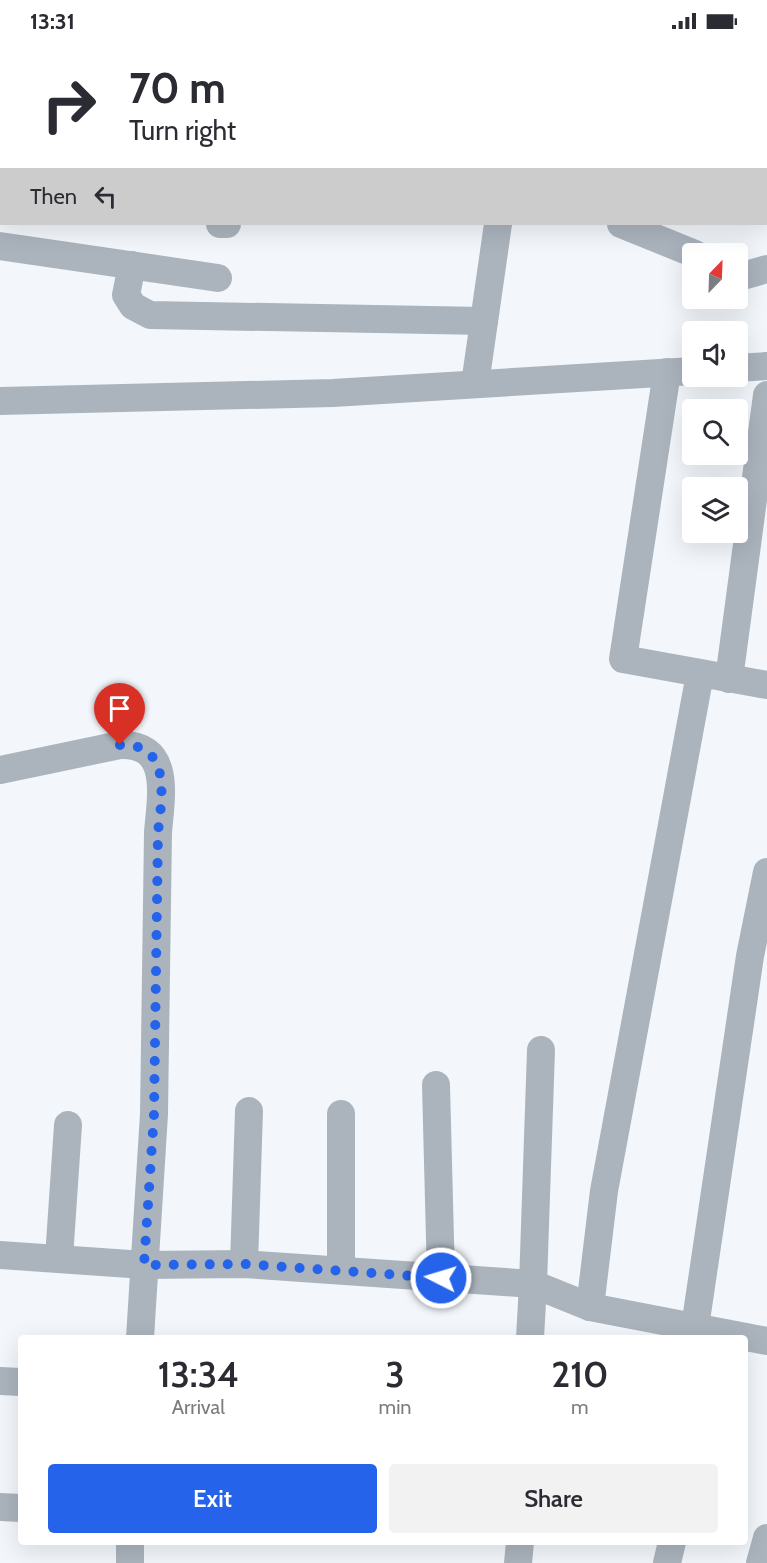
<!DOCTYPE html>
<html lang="en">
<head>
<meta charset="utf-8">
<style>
	body { margin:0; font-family:Cabin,sans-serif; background:#f2f2f3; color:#2b2b33; height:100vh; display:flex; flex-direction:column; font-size:22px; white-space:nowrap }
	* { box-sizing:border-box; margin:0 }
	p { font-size:20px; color:#7c7c81 }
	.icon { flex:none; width:33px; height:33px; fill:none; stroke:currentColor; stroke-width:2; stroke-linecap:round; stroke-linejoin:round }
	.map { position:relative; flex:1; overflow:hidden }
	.sheet { position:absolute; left:18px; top:1293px; width:730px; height:210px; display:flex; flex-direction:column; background:#fff; border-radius:6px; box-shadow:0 6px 24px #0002 }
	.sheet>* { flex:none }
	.top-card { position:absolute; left:0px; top:0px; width:768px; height:183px; box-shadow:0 6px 24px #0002; background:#fff; color:#2b2b33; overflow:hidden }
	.needle { width:39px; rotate:23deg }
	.fabs { position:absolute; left:682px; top:201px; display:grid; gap:12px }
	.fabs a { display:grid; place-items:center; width:66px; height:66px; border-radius:6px; background:#fff; box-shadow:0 6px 24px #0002; font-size:30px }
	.pin { position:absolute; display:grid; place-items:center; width:51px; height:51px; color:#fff; margin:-62px -26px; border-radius:50% 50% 50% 0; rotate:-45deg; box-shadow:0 0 6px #0007 }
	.pin .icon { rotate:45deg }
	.me { position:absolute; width:66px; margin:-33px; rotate:275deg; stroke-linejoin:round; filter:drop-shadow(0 0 4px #0008) }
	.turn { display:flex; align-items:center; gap:21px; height:126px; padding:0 30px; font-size:27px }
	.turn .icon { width:78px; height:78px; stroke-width:2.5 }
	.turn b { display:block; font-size:42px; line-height:51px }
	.then { display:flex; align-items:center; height:57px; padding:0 30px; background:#0003; gap:12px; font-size:22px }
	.eta { display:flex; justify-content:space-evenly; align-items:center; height:102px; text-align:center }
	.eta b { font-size:36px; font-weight:600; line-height:42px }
	.cta { display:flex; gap:12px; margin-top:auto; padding:12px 30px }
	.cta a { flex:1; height:69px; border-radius:6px; background:#2563eb; color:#fff; font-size:24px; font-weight:600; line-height:69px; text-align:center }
	.cta a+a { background:#f2f2f3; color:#2b2b33 }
	.status { display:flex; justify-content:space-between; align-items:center; height:42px; padding:0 30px; background:#fff; direction:ltr }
	.status svg { height:16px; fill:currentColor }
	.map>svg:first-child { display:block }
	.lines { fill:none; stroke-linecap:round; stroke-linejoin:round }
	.stream { stroke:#6cace8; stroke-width:8 }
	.minor { stroke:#abb4bd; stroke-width:28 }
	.route { stroke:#2563eb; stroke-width:10; stroke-dasharray:0 18 }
</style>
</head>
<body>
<div class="status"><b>13:31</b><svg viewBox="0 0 49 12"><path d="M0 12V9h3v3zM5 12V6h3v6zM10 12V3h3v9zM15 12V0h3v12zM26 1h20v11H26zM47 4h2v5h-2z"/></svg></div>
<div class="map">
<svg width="767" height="1521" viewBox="0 0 767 1521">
	<rect width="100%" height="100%" fill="#f3f7fc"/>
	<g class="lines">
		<g class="stream">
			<path d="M9 2V0"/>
			<path d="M0 28 2 23"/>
		</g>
		<g class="minor">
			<path d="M235 2 236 0"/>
			<path d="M0 115 2 111"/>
			<path d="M220 182H227"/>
			<path d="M621 182 695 212"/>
			<path d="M0 204 218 236"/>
			<path d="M132 223 126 253 133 264 150 273 484 279"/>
			<path d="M738 229 746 233 767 227"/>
			<path d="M738 326 767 324"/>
			<path d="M667 330 623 617 767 643"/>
			<path d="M475 342 498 182"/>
			<path d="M0 359 333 351 693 329"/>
			<path d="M729 637 767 353"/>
			<path d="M0 728 120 703C172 701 161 755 158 790L154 1072 140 1296"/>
			<path d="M436 1043 441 1236"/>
			<path d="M0 1213 144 1223 244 1222 533 1242 541 1008"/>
			<path d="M59 1216 68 1083"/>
			<path d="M244 1222 249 1069"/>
			<path d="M341 1228V1072"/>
			<path d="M590 1265 604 1149 700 632"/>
			<path d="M695 1285 750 914 767 830"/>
			<path d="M530 1296 533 1242 590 1265 767 1299"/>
			<path d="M0 1339 21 1340"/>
			<path d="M0 1465 21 1466"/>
			<path d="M130 1500V1521"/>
			<path d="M518 1521 520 1500"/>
			<path d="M667 1521 672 1500"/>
			<path d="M760 1521 767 1496"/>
		</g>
	</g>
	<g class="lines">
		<path class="route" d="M120 703C172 701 162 755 158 790L154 1072 144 1223 244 1222 441 1236"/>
	</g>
</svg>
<div class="fabs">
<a><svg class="needle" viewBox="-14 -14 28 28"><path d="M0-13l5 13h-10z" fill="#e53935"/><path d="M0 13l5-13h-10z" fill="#7c7c81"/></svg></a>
<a><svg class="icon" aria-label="sound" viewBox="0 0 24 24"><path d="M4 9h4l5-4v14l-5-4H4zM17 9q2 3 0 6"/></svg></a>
<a><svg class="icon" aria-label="search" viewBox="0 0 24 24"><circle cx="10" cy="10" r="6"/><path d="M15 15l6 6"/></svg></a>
<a><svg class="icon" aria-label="layers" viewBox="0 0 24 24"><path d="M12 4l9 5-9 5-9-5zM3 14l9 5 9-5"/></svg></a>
</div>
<div class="pin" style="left:120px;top:703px;background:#d93025"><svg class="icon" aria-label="arrive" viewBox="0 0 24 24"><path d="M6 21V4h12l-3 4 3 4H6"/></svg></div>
<svg class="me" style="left:441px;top:1236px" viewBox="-20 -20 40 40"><circle r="17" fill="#2563eb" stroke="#fff" stroke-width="3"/><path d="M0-11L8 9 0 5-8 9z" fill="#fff"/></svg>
<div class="top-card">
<div class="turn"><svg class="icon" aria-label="right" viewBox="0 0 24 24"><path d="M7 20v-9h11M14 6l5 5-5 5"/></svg><div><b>70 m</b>Turn right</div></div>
<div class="then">Then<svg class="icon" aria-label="left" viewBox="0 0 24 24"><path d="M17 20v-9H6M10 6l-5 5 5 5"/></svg></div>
</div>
<section class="sheet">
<div class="eta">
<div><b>13:34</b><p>Arrival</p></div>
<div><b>3</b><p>min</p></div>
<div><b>210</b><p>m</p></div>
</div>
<div class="cta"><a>Exit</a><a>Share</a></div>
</section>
</div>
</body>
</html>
